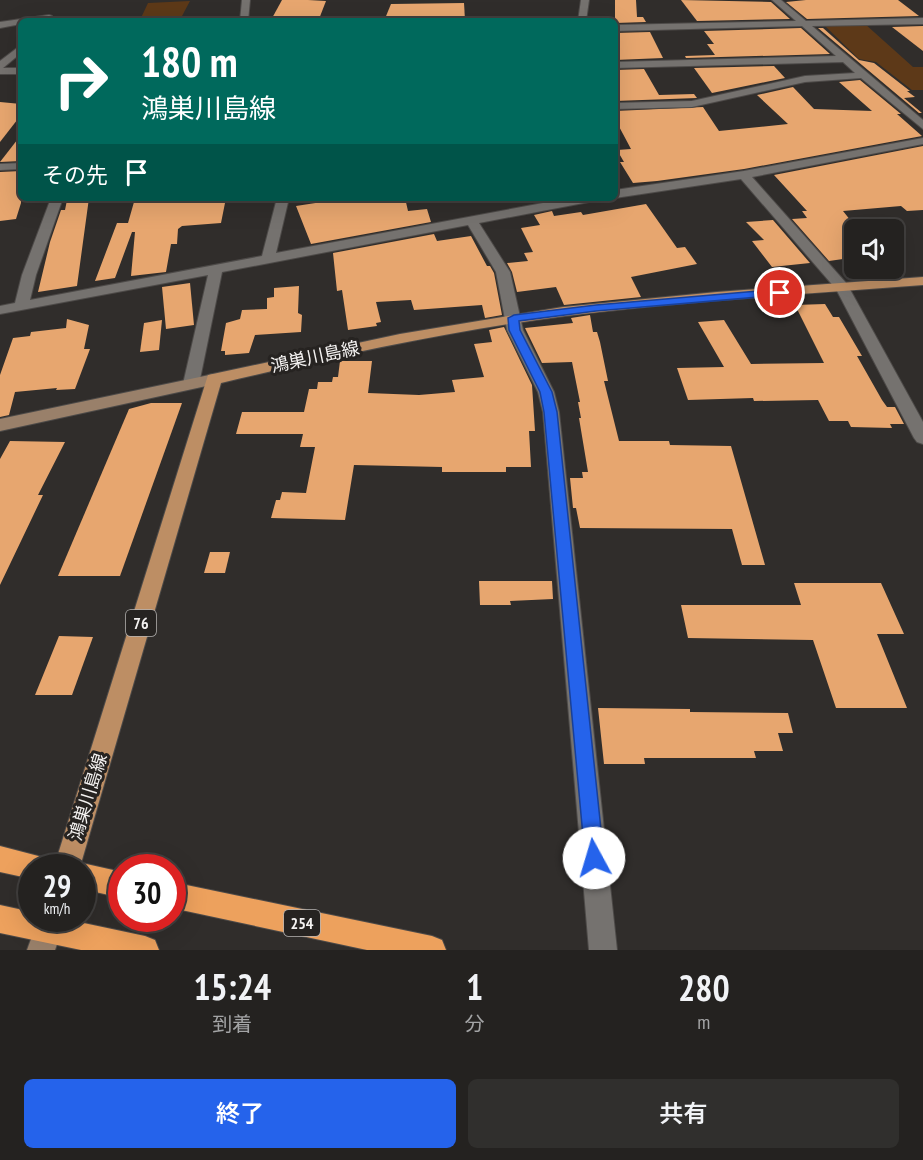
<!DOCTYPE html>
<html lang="ja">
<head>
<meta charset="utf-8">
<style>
	body { margin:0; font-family:"PT Sans Narrow","Noto Sans JP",sans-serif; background:#302f2d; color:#f1f3f6; height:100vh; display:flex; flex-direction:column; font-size:22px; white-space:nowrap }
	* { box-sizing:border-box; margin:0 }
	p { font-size:20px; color:#a3a4a5 }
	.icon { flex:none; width:33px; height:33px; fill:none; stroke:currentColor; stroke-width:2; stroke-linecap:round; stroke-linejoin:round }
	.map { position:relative; height:950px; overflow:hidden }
	.side { display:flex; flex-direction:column; background:#242220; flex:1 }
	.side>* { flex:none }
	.guide { position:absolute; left:18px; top:18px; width:600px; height:183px; border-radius:9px; box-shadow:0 6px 24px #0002,0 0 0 2px #413f3e; background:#00695c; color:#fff; overflow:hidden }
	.controls { position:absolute; left:844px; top:219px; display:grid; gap:12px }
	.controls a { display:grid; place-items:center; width:60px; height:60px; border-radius:9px; background:#242220; box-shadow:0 6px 24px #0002,0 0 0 2px #413f3e; font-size:30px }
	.speed { position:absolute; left:18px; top:854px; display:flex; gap:12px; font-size:30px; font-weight:700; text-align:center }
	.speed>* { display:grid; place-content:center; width:78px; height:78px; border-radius:50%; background:#242220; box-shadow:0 6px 24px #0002,0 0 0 2px #413f3e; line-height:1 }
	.speed small { font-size:15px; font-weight:400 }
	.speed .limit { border:9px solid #d22; background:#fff; color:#111 }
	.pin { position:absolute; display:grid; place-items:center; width:51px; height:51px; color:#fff; margin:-26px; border:3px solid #fff; border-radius:50%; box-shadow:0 2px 6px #0007 }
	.me { position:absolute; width:66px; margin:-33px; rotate:354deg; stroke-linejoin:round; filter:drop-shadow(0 0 4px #0008) }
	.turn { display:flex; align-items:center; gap:21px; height:126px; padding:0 24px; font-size:27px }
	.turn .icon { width:78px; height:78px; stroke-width:2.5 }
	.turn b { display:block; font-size:42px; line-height:51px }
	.then { display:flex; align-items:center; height:57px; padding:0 24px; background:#0003; gap:12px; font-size:22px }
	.eta { display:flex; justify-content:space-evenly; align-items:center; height:102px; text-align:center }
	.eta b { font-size:36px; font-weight:600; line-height:42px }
	.button { display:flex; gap:12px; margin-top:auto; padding:12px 24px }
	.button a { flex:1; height:69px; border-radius:9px; background:#2563eb; color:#fff; font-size:24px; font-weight:600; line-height:69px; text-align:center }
	.button a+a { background:#302f2d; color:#f1f3f6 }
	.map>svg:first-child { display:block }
	.green { fill:#5d3918 }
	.building { fill:#e7a66f }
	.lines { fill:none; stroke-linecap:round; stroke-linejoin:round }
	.street-casing { stroke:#4d4a48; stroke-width:2 }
	.secondary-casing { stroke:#4d4a48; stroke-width:2 }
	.primary-casing { stroke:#4d4a48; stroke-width:2 }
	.highway-casing { stroke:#4d4a48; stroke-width:2 }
	.street { fill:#75726f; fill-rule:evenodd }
	.secondary { fill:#99806a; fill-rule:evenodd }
	.primary { fill:#bd8e64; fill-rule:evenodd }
	.highway { fill:#eda15d; fill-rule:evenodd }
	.route { fill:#2563eb; stroke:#184099; stroke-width:1.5 }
	.labels { text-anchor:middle; stroke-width:6; stroke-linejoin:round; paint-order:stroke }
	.shield { fill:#262321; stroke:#b6b4b3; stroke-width:1.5 }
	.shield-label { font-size:16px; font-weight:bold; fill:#f4f2f1 }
	.street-label { font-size:18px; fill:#f4f2f1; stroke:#262321 }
</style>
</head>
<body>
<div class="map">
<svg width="923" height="950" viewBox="0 0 923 950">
	<rect width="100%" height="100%" fill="#302d2b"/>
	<g class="green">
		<path d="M190 1 182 16H186L183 21 140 20 148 3Z"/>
		<path d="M865 24 913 67H923V90H912L876 62 859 59 824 25Z"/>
	</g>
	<g class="building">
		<path d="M282 0H308L326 1 319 19 271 20Z"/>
		<path d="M615 0H636L637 17H643L646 22 615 23Z"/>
		<path d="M681 0 771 2 790 19 697 21Z"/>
		<path d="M806 0H898L919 16 807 19 786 2Z"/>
		<path d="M464 3 465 20 384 21 391 4Z"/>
		<path d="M923 26V51L892 27Z"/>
		<path d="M801 28 830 54 686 58 685 56 715 55 707 44H714L704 31Z"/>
		<path d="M818 28H823L859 60 874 63 910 91H907L915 97 904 98 922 113H919Z"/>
		<path d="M650 32 663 58 615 60V33Z"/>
		<path d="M774 66 785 78 712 93 694 68Z"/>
		<path d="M644 69 659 95 694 94 697 98 615 101V70Z"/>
		<path d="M860 80 901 114H897L922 136 744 169 657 181 633 183 620 162H624L617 150 631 149 615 119V111L703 107 719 131 788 124 757 95 793 87 814 109 872 111 839 82Z"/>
		<path d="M0 102 21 104V115L0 142Z"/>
		<path d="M21 135V161L0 162Z"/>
		<path d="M923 146V210L907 211 901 206 843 211 855 226V274L843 259 829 261 792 219 807 218 802 211H807L774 175Z"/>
		<path d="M21 171V203L16 219 0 221V172Z"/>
		<path d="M89 198 77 286 38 292 50 242 61 210H65L67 200Z"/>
		<path d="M206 198H226L221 223 182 226 178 229 177 244H171L166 272 131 276 135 232H132L115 278 95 281 117 223H128L134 202Z"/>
		<path d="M335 198H405L408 211 427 209 431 222 311 244 296 206 335 200Z"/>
		<path d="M646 204 677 248 685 247 697 264 631 277 641 297 564 305 556 287 517 292 512 272 507 263 528 261 524 253 533 252 521 228 540 225 534 215 552 211 554 216 581 212 583 215Z"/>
		<path d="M773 220 810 263 772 267 752 241 764 240 746 222Z"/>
		<path d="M434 234 437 241 471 236 487 266H490L494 273 502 315 485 318 482 305 414 310 411 300 376 302 381 322 376 323 377 326 348 330 342 290 337 291 333 253Z"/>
		<path d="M190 283 194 325 166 329 162 287Z"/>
		<path d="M299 286 298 313 302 315 301 332 255 335 249 353 225 355V351H221L226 323 240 319 242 310 267 309V298L274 297V288Z"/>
		<path d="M825 304 833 317H839L862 356H857L882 400 887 407H895L904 424H890L892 428 851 427 848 421H829L818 400 754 401 753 398 688 400 677 368 724 367 698 322 724 320 751 364 824 363 795 305Z"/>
		<path d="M590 315 593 332H597L600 342 608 381H604L619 441H669L670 445 731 446 765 565H742L732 529 580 528 576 508H573L570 478H583L582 472H588L579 418H581L578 402H580L572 362 542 363 525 328 573 323 571 318Z"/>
		<path d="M67 319 89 325 84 349H90L75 389 56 390 57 388 15 392 9 415 0 417V375L13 338 30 336 31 332 66 328Z"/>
		<path d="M162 320 159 350 140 352 144 323Z"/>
		<path d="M504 327 532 385 535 431H529L531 467H506V472H442V467L354 465 345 520 271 518 276 500H280L282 492 306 493 315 447H300L303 434H236L242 412H304L309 389H317L318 382H332L333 377H338L340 361H372L368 393 419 395 455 392 452 380 484 377 474 344 492 342 489 330Z"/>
		<path d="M151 403H182L120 576H58L129 409Z"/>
		<path d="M10 441 65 442 38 495H43L0 585V459Z"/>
		<path d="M210 552H230L225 573H204Z"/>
		<path d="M479 581H552L553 599 510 601 511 605H480Z"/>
		<path d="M794 583H881L904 634H877L907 708H836L813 640 688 638 681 605H801Z"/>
		<path d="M59 636 93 637 72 695H35Z"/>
		<path d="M598 708 690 709V712L788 713 793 733H778L783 751H754L756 758H644L645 764H604Z"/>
	</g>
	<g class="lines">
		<g class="street-casing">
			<g id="street">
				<path d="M242 0H250L248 21H240Z"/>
				<path d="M581 0H589L586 21H578Z"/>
				<path d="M772 0H781L806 21 923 18V24L812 26 923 120V129L861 78 805 82 692 107 615 109V103L692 101 805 76 855 73 843 62 615 68V62L836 56 802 26 615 31V25L796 21Z"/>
				<path d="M49 15 52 16 53 21H21V24L0 28V22Z"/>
				<path d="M21 45V53L3 68H21V74H0V61Z"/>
				<path d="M923 138V144L752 177 847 284 923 422V444L917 442 914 438 836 289 741 179 615 198V190L744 171Z"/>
				<path d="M21 163V169L0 170V164Z"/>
				<path d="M51 198H63L36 275 30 300 262 256 277 198H289L276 253 570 198H595L589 202 479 223 510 272 523 330 554 392 559 412 617 950H589L543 412 538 392 507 330 496 272 468 225 222 272 199 384 197 388H185L183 384 208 275 0 314V306L15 303 22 275Z"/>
			</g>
		</g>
		<g class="secondary-casing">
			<g id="secondary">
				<path d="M214 374 220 375 222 379 220 383 0 431V419Z"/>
				<path d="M44 918 58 920 62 930 55 950H27L38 920Z"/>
			</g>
		</g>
		<g class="primary-casing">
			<path id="primary" d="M923 277V285C804 294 684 301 565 316 449 331 335 356 221 383L80 867H54L208 375 400 334 563 307 717 292Z"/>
		</g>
		<g class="highway-casing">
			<g id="highway">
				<path d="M0 846 46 858 50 867H32V879L0 872Z"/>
				<path d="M82 863 122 872V898L82 889V867H73Z"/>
				<path d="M172 882 432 936 442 940 446 950H367L172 908Z"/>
				<path d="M0 905 32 912V918H60L145 936 155 940 159 950H81L0 933Z"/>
			</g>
		</g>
		<use href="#street" class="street"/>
		<use href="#secondary" class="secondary"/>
		<use href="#primary" class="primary"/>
		<use href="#highway" class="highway"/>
	</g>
	<path class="route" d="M780 289 783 290V295L596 311 519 321 520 330 552 392 557 412 604 858 601 865 594 868 587 865 585 858 544 412 540 392 509 330 508 318 514 315 596 305Z"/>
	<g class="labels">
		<g class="shield">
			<rect x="126" y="610" width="30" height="26" rx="4.5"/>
			<rect x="284" y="910" width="36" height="26" rx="4.5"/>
		</g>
		<g class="shield-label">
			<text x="141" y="629">76</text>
			<text x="302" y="929">254</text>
		</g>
		<g class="street-label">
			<text transform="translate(315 357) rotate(-12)" y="6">鴻巣川島線</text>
			<text transform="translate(88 797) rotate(-73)" y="6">鴻巣川島線</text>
		</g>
	</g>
</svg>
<div class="controls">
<a><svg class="icon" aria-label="sound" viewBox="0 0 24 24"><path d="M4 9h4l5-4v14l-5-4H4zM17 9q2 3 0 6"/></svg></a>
</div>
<div class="speed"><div>29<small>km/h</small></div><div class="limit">30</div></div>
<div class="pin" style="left:780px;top:293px;background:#d93025"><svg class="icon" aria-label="arrive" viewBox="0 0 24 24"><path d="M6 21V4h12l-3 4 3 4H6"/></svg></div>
<svg class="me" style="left:594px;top:858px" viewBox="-20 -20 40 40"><circle r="19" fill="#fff"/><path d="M0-13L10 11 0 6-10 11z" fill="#2563eb"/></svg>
<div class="guide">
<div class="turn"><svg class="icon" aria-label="right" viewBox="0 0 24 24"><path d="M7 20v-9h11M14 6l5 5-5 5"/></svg><div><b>180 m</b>鴻巣川島線</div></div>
<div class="then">その先<svg class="icon" aria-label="arrive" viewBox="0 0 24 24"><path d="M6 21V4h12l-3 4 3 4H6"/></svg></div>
</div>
</div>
<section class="side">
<div class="eta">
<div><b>15:24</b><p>到着</p></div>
<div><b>1</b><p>分</p></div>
<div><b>280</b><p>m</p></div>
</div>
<div class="button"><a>終了</a><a>共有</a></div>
</section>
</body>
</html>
